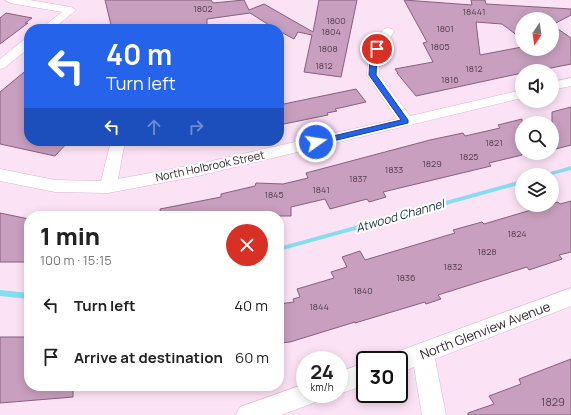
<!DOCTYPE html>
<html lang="en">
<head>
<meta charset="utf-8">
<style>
	body { margin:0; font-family:Manrope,sans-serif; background:#f6f6f6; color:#222; height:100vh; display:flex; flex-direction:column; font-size:15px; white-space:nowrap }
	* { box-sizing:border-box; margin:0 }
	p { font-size:13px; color:#767676 }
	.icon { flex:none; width:22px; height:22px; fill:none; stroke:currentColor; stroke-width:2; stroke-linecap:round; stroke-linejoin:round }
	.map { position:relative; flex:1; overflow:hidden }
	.drawer { position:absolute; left:24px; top:211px; width:260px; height:180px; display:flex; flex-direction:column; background:#fff; border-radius:16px; box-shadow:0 2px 10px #0003 }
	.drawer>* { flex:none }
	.top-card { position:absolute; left:24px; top:24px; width:260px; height:122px; border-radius:16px; box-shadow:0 2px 10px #0003; background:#2563eb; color:#fff; overflow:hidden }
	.needle { width:26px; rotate:193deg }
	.tools { position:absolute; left:515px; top:12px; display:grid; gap:8px }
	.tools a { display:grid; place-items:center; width:44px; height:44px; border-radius:50%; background:#fff; box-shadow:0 2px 10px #0003; font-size:20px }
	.speed { position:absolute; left:296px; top:351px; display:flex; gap:8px; font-size:20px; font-weight:700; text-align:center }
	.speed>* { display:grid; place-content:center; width:52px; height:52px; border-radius:50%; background:#fff; box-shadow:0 2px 10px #0003; line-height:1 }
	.speed small { font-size:10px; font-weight:400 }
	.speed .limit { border:2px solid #111; border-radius:6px; background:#fff; color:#111 }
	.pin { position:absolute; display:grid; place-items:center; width:34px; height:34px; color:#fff; margin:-17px; border:2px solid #fff; border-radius:50%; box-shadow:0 1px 4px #0007 }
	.me { position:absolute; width:44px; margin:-22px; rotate:77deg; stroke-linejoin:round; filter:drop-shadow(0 0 3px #0008) }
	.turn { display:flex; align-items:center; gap:14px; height:84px; padding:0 16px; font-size:18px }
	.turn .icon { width:52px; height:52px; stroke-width:2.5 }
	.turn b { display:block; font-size:28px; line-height:34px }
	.lanes { display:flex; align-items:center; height:38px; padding:0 16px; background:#0003; justify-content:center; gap:20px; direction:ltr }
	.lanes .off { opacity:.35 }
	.round { display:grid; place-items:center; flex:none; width:42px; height:42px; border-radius:21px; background:#f6f6f6 }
	.headline { display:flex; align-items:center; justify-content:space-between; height:68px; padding:0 16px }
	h1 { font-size:24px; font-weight:800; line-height:30px }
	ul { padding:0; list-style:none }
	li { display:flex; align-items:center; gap:12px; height:52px; padding:0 16px }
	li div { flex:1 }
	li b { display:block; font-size:15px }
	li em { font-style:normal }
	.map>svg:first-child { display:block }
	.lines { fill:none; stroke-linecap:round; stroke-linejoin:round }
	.stream { fill:#85ddf3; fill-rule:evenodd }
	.building { fill:#c89fbe; stroke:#86607d; fill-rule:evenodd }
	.minor-casing { stroke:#deb3d3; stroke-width:1 }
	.minor { fill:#fff; fill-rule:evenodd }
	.route { fill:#2563eb; stroke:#184099 }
	.labels { text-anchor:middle; stroke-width:4; stroke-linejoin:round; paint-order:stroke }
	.number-label { font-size:9px; fill:#543e4f }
	.street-label { font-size:11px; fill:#2e1e2a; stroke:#fff }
	.near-number-label { font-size:11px; fill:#543e4f }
	.water-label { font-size:12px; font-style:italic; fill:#18343b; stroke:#fff }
	.near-street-label { font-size:13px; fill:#2e1e2a; stroke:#fff }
</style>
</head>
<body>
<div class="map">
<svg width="571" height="415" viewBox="0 0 571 415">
	<rect width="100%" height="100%" fill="#fce2f5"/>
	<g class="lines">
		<g class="stream">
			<path d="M571 166V170L552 175H543L544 174Z"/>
			<path d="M522 180V184L279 251V247Z"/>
			<path d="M0 290 29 293V299L0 296Z"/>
		</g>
	</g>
	<g class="building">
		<path d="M105 0H211L213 3 244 0 249 10 264 4 313 32 319 0H357L341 77 304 72 312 35 298 32 294 39 279 31V29L274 28 250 13 207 19V29H112Z"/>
		<path d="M404 0 472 5 471 0H485L486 4 571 9V15L552 25 571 38V64L536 71H522V73L416 96 397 73H398L395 69 433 62 423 43 427 42ZM522 19H552V49H522V47L480 55 476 22 502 24 522 39Z"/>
		<path d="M6 13 32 18 25 23H28L0 44V18Z"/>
		<path d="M29 68V141H69L55 156 0 144V92Z"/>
		<path d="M356 89 366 102 335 109 337 111 327 113 328 115 279 125V105Z"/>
		<path d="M571 107V145L552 150V112Z"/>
		<path d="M522 119V155L489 163 491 166 383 192 386 197 369 202 367 199 330 209 325 199 291 207V216H161L160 209 221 197V194L255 186 256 183 283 184 308 178 306 173 430 140 463 133 465 136 500 128 498 125Z"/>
		<path d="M571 201V252L559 255 562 259 529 270 527 267 438 295 441 299 426 304 425 302 355 323V322L290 342 279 343V304L294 302 293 299 300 297 297 289 334 278 331 272 347 267 342 257 360 251 365 260 455 233 453 230 482 222 484 224 558 202 560 204Z"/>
		<path d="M0 213 29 219V262H0Z"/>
		<path d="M0 337H29V386H73V397L0 403Z"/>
		<path d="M571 359V415H468V413L494 404 489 396 521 384 519 379Z"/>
	</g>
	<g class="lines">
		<g class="minor-casing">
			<g id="minor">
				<path d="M5 0H29L71 7 76 10 53 29H40L62 12 10 3Z"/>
				<path d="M388 28 392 29 394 31 380 57 379 75 410 116 522 90V98L198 176 108 193 55 192 0 181V169L55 180 101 181 111 141H125L118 179 198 164 397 119 367 75 368 57 382 31 384 29Z"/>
				<path d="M29 38V48L4 68 0 69V59L25 39Z"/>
				<path d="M571 78V86L552 90V82Z"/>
				<path d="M571 288V306L435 359 446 415H422L414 367 399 373V360H389L391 354 399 351Z"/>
				<path d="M365 363V385L339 394H338L339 372Z"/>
				<path d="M305 384V394H319L316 402 281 415H236L240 407Z"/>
			</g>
		</g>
		<use href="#minor" class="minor"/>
	</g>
	<path class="route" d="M377 47 380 49 377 57 376 75 408 120V123L316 145 314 144 312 142 316 140 401 120 369 75 370 57 374 49Z"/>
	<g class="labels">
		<g class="number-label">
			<text x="203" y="12">1802</text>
			<text x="474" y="15">18441</text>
			<text x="336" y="24">1800</text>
			<text x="445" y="32">1801</text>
			<text x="331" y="35">1804</text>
			<text x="440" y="50">1805</text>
			<text x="328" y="52">1808</text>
			<text x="324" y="69">1812</text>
			<text x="474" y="72">1812</text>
			<text x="450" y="83">1816</text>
			<text x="494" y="146">1821</text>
			<text x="469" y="160">1825</text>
			<text x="432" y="167">1829</text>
			<text x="394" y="173">1833</text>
			<text x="358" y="182">1837</text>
			<text x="321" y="193">1841</text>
			<text x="274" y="198">1845</text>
			<text x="517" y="237">1824</text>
			<text x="487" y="255">1828</text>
			<text x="453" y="270">1832</text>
			<text x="406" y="281">1836</text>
			<text x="363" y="294">1840</text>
			<text x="319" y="310">1844</text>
		</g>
		<g class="street-label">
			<text transform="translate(210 166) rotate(-12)" y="4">North Holbrook Street</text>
		</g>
		<g class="near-number-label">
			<text x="553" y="406">1829</text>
		</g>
		<g class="water-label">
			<text transform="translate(400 216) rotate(-16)" y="4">Atwood Channel</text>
		</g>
		<g class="near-street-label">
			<text transform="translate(485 330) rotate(-21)" y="5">North Glenview Avenue</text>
		</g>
	</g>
</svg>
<div class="tools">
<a><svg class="needle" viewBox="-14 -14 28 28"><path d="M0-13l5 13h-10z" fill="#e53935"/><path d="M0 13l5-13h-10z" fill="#767676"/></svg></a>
<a><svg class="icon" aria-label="sound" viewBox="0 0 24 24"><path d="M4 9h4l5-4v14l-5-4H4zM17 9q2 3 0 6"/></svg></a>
<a><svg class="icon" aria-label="search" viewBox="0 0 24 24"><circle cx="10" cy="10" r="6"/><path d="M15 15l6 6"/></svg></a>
<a><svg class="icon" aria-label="layers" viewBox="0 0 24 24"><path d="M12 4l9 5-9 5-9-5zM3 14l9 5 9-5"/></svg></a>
</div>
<div class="speed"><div>24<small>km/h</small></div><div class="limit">30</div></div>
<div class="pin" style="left:377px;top:49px;background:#d93025"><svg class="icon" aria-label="arrive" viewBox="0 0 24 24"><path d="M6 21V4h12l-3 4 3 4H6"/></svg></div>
<svg class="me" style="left:316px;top:142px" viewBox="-20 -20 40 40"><circle r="17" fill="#2563eb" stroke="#fff" stroke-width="3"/><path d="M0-11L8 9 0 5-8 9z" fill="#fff"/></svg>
<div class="top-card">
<div class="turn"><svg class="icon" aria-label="left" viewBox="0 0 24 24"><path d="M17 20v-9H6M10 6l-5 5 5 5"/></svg><div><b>40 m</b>Turn left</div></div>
<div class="lanes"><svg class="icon" aria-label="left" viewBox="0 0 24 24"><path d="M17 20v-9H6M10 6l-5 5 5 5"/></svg><svg class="icon off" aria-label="ahead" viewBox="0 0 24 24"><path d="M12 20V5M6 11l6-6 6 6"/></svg><svg class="icon off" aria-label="right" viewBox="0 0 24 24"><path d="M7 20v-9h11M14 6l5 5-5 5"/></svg></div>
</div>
<section class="drawer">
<div class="headline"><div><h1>1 min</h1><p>100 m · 15:15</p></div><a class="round" style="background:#d93025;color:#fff"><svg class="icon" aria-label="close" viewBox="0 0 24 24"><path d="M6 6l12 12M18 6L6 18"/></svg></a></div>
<ul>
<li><svg class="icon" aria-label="left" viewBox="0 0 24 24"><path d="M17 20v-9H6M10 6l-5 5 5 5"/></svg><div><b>Turn left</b></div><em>40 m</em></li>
<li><svg class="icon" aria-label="arrive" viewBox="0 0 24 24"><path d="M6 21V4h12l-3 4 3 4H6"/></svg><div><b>Arrive at destination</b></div><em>60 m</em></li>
</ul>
</section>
</div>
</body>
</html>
